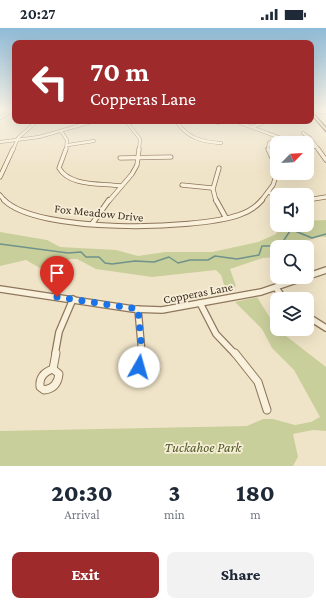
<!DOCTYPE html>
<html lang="en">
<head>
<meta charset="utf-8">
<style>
	body { margin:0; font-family:"Crimson Pro",serif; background:#f2f2f3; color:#1f2937; height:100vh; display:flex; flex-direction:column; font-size:15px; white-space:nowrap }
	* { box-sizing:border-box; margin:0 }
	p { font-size:13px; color:#747a83 }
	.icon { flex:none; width:22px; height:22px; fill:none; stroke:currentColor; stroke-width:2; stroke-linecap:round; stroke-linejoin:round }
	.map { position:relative; height:438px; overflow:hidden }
	.side { display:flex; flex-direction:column; background:#fff; flex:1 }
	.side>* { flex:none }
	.top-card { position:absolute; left:12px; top:12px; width:302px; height:84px; border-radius:8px; box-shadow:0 4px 16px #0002; background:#9e2a2b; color:#fff; overflow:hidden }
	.needle { width:26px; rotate:66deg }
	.buttons { position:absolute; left:270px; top:108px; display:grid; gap:8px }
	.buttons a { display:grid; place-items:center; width:44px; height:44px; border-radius:8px; background:#fff; box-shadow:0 4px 16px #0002; font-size:20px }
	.pin { position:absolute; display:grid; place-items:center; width:34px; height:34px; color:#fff; margin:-41px -17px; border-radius:50% 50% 50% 0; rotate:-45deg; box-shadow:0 0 4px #0007 }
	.pin .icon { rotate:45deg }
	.me { position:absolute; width:44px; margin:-22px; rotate:7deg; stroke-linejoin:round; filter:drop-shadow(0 0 3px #0008) }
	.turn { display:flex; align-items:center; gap:14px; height:84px; padding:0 12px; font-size:18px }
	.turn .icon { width:52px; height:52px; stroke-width:2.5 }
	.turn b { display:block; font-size:28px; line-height:34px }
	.eta { display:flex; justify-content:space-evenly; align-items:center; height:68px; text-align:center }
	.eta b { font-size:24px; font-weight:800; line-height:28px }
	.action { display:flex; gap:8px; margin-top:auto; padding:8px 12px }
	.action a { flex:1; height:46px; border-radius:8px; background:#9e2a2b; color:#fff; font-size:16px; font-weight:800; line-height:46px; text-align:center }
	.action a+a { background:#f2f2f3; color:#1f2937 }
	.status { display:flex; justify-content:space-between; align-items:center; height:28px; padding:0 20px; background:#fff; direction:ltr }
	.status svg { height:11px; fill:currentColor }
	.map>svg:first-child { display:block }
	.green { fill:#c9cf9b }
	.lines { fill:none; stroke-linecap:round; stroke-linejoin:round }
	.stream { stroke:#6f938a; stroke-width:1.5 }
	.minor-far4-casing { stroke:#8d765c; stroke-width:3.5 }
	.minor-far3-casing { stroke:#8d765c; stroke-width:5 }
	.minor-far2-casing { stroke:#8d765c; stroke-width:6 }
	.minor-far1-casing { stroke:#8d765c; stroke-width:8 }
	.minor-casing { stroke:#8d765c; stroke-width:9 }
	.major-casing { stroke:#5b4430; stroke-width:2.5 }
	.minor-far4 { stroke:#faf1dc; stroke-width:2.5 }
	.minor-far3 { stroke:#faf1dc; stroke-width:3.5 }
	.minor-far2 { stroke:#faf1dc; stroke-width:4 }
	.minor-far1 { stroke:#faf1dc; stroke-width:5.5 }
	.minor { stroke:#faf1dc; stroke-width:7 }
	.major { fill:#f3d9a0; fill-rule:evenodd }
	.route { stroke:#1a73e8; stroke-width:7; stroke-dasharray:0 12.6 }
	.labels { text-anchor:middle; stroke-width:3.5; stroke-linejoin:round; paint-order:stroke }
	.street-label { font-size:12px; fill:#3d2e20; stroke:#f7eed8 }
	.near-park-label { font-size:14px; font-style:italic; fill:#4d5a26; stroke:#f7eed8 }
</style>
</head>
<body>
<div class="status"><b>20:27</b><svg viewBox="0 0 49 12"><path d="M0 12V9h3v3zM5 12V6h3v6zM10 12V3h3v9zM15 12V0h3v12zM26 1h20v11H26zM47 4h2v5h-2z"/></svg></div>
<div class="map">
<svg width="326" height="438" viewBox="0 0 326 438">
	<rect width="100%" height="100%" fill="#f0e4c8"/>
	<g class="green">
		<path d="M326 192V209C313 208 310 213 299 218 294 221 283 219 277 219V229L263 230 230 241 236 258 229 264 226 263 221 247 216 242 152 249 96 241 77 231H71L54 238 40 240 26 232 0 238V204L47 212 60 219 116 222 138 228 165 224H212L258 214 276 206 277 204 274 200 277 197H307V193Z"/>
		<path d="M257 269 277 301 326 339V403L313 402 293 406 298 429 293 438H0V403L247 398 263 391H273L295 397 311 394 320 389 294 342 272 320 262 301 235 274Z"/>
	</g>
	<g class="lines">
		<path class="stream" d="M0 216 68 225 81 224 86 229H99L105 235 112 236 135 233 154 234 169 229 178 235 190 232H208L215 228 237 231 259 227 262 218H280L290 203H295L312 210 326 206"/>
		<g class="minor-far4-casing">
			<g id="minor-far4">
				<path d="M311 83 326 84"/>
				<path d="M0 90 13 82"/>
				<path d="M126 93 140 111 139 122"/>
				<path d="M176 93C187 110 202 114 221 115"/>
				<path d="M235 93 294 115"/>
				<path d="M218 95 221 93"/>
				<path d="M252 99 261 96"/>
				<path d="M61 103 67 112 66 122"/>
				<path d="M303 105 310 110 319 122"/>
				<path d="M0 114 39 109 95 93"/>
				<path d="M68 117 94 113"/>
				<path d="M307 118 315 119"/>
				<path d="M13 122 18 110 37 93"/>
				<path d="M268 122 269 115 277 110"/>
			</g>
		</g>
		<g class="minor-far3-casing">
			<g id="minor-far3">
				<path d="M66 121 59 140C70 159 102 155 121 158"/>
				<path d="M268 121 277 141"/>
				<path d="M318 121 326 132"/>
				<path d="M120 130 171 129"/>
				<path d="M0 149 13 121"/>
				<path d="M182 157 212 160"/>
				<path d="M268 164 277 168"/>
				<path d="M0 167 5 173"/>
				<path d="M307 172 326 169"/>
				<path d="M109 173 132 146 137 137 139 121"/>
				<path d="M216 173 213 161 219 140"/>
				<path d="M261 173 273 157 277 145"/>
			</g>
		</g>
		<g class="minor-far2-casing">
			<g id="minor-far2">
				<path d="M4 172C38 206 195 202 239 187 248 184 256 179 262 172"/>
				<path d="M216 172 226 190"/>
				<path d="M92 196 109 172"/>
			</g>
		</g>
		<g class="minor-far1-casing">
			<g id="minor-far1">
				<path d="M276 260 284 271"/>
				<path d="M0 261 133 281 162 282 261 264 326 242"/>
				<path d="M200 275 216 306 235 326"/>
				<path d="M138 281 142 326"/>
				<path d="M307 288 326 300"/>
				<path d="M55 326 59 304 73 271"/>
			</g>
		</g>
		<g class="minor-casing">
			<g id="minor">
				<path d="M142 325 143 335"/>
				<path d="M235 325 258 354 267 382"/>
				<circle cx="146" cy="343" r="8"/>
				<path d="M53 341 56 325"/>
				<path d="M53 341 59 346C58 355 54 361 44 362L40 359C39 349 44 344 53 341Z"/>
			</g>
		</g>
		<g class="major-casing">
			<path id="major" d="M311 83 326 100V103L311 86Z"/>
		</g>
		<use href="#minor-far4" class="minor-far4"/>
		<use href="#minor-far3" class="minor-far3"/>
		<use href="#minor-far2" class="minor-far2"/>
		<use href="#minor-far1" class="minor-far1"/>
		<use href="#minor" class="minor"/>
		<use href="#major" class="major"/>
	</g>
	<linearGradient id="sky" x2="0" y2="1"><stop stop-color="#8fbad6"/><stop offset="0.57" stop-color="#f8f3e6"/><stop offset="1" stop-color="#f8f3e6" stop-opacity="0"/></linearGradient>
	<rect width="326" height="143" fill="url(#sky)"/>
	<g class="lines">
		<path class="route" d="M57 269 138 281 143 335 139 339"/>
	</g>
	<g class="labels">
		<g class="street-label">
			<text transform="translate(99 185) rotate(6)" y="4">Fox Meadow Drive</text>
			<text transform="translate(198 265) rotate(-11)" y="4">Copperas Lane</text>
		</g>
		<g class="near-park-label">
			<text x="203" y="424">Tuckahoe Park</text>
		</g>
	</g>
</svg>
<div class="buttons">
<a><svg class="needle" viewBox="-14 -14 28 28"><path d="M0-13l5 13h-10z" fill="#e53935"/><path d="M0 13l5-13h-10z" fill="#747a83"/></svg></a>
<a><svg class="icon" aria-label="sound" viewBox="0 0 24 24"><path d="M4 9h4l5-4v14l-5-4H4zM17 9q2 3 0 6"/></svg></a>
<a><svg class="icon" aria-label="search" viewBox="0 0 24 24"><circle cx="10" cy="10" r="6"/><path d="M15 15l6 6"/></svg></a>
<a><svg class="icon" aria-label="layers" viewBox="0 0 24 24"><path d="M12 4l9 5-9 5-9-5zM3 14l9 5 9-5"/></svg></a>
</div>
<div class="pin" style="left:57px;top:269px;background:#d93025"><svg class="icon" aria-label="arrive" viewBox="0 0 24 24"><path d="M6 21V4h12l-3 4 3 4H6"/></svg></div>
<svg class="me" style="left:139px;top:339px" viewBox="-20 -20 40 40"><circle r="19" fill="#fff"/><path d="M0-13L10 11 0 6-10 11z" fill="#1a73e8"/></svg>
<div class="top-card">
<div class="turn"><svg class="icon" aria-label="left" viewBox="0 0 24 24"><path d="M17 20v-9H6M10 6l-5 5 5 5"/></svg><div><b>70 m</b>Copperas Lane</div></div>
</div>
</div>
<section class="side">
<div class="eta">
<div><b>20:30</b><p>Arrival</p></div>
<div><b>3</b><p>min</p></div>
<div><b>180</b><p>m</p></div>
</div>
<div class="action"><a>Exit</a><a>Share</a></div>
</section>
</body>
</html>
